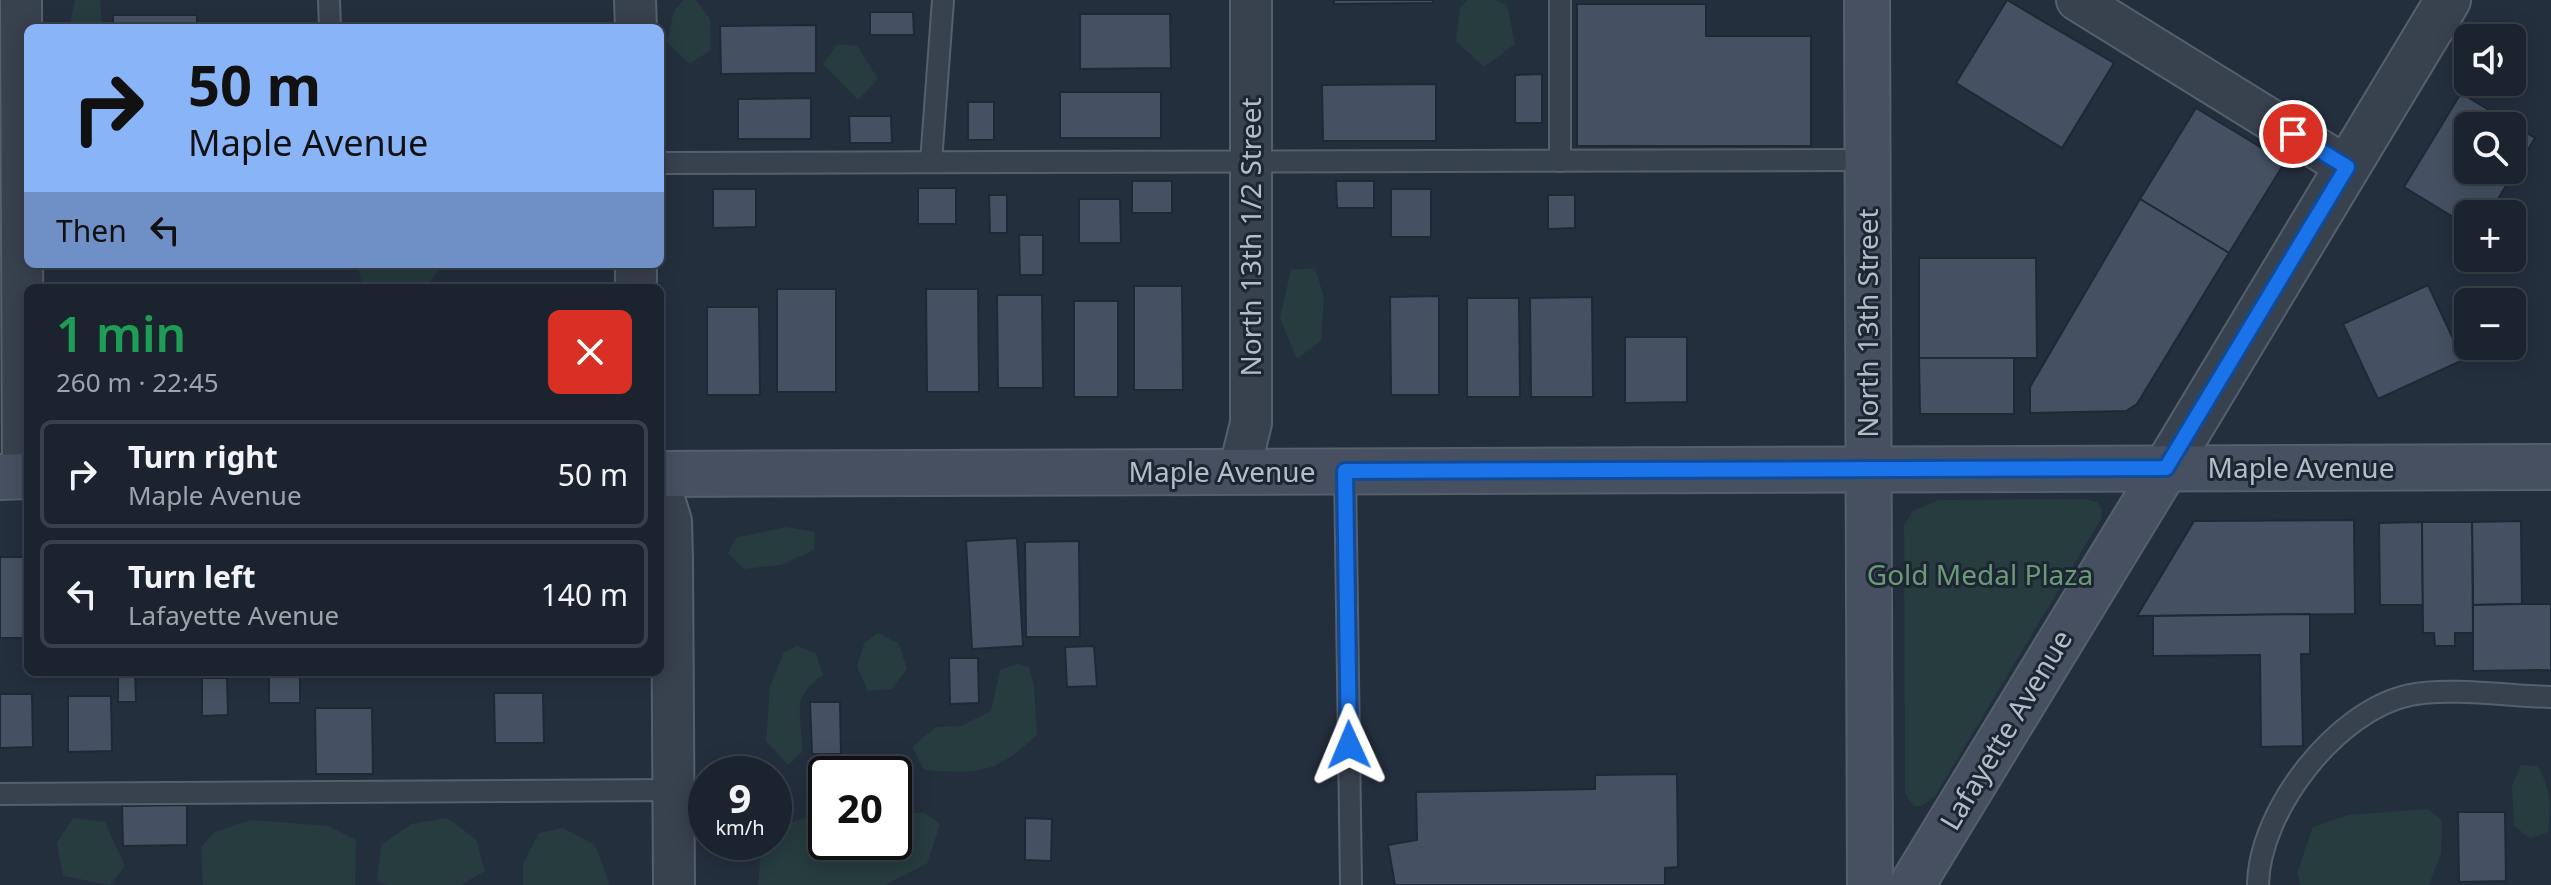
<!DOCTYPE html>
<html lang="en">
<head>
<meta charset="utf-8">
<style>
	body { margin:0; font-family:"Noto Sans",sans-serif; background:#242b36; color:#f1f3f6; height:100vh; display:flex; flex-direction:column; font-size:30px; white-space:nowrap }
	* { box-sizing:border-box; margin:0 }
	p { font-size:26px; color:#a0a4aa }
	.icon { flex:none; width:44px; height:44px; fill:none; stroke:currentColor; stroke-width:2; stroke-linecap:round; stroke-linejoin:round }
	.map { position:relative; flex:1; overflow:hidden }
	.panel { position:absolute; left:24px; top:284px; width:640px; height:392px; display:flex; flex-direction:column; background:#1b232e; border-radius:12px; box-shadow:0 4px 20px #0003,0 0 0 2px #39404a }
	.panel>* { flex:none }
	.top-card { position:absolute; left:24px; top:24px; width:640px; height:244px; border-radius:12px; box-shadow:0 4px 20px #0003,0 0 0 2px #39404a; background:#8ab4f8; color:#111; overflow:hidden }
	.controls { position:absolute; left:2454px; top:24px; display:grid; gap:16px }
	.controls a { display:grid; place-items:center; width:72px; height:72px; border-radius:12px; background:#1b232e; box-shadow:0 4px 20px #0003,0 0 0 2px #39404a; font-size:40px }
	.speed { position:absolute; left:688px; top:756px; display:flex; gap:16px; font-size:40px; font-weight:700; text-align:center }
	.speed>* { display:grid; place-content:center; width:104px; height:104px; border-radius:50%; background:#1b232e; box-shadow:0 4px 20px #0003,0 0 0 2px #39404a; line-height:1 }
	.speed small { font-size:20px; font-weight:400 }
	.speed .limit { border:4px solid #111; border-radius:12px; background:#fff; color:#111 }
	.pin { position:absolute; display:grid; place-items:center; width:68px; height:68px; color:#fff; margin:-34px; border:4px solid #fff; border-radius:50%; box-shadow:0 2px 8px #0007 }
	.me { position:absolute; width:88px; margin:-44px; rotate:359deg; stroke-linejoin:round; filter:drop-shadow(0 0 6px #0008) }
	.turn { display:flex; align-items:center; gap:28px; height:168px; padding:0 32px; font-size:36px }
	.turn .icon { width:104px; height:104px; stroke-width:2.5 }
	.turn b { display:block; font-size:56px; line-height:68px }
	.then { display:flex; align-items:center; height:76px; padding:0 32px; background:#0003; gap:16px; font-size:30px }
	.round { display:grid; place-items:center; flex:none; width:84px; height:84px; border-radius:12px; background:#242b36 }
	.summary { display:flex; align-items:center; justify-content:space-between; height:136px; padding:0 32px }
	h1 { font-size:48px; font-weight:600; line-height:60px; color:#1e9e55 }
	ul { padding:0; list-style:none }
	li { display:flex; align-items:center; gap:24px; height:108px; margin:0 16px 12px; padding:0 16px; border:4px solid #39404a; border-radius:12px }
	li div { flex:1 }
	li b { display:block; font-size:30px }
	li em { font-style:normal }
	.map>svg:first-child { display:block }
	.green { fill:#263c3f }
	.building { fill:#455162; stroke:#1f2835; stroke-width:2; fill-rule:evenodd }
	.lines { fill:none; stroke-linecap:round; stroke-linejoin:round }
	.service-casing { stroke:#565f6c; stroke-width:24 }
	.minor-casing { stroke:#565f6c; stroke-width:44 }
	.tertiary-casing { stroke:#565f6c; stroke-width:48 }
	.secondary-casing { stroke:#565f6c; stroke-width:48 }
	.service { stroke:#38414e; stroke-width:20 }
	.minor { stroke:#38414e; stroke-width:40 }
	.tertiary { stroke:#38414e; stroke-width:44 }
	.secondary { stroke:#465061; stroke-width:44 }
	.route-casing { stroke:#114b97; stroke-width:20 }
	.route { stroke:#1a73e8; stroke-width:14 }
	.labels { text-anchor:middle; stroke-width:6; stroke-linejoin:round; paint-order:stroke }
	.street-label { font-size:28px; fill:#b4bcc9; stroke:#1d2633 }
	.park-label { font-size:28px; fill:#6b9a76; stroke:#1d2633 }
</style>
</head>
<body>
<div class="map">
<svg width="2551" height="885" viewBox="0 0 2551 885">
	<rect width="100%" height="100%" fill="#242f3e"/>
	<g class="green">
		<path d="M75 0H100L102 28H69Z"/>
		<path d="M684 0H696L710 19 711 50 690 64 667 42 674 11Z"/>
		<path d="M1468 0H1496L1507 5 1515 44 1484 67 1456 41 1460 7Z"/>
		<path d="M838 44 857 46 878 79 858 100 823 64Z"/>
		<path d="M357 264H444L425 288H363Z"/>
		<path d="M1315 268 1324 298 1321 341 1297 359 1280 318 1291 270Z"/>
		<path d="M2084 499 2097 502 2102 510 2101 519 1935 796 1922 806H1914L1905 793 1904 525 1913 511 1938 500Z"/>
		<path d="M786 527 815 532 814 550 781 565 744 569 728 553 736 538Z"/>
		<path d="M878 633 899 644 907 669 891 689 868 691 857 667 864 644Z"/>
		<path d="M797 646 816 654 823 675C788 699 803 715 802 752L788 765 766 741 770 686 784 652Z"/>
		<path d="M1017 664 1029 667 1034 686 1037 735C994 774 981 774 924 770L912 747 936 727 961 726 991 711 1000 670Z"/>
		<path d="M2521 765 2537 766C2551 786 2551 807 2548 832L2530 838 2514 826 2512 786Z"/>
		<path d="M2428 809 2442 820 2441 853 2429 885H2301L2297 873 2313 827 2348 815Z"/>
		<path d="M894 813H925L940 824 927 864 885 885H758L762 842H774V829L804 818 826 815V842H894Z"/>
		<path d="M73 818 105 822 125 866 110 885 63 876 57 843Z"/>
		<path d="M447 818 476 839 485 871 461 885H388L377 881 381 845 411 824Z"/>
		<path d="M250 820 328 826 356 840 355 885H203L201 847 215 832Z"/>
		<path d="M563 828 595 845 610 885H523V864L539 833Z"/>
	</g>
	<g class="building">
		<path d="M1334 0H1433V3L1334 4Z"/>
		<path d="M2007 0 2114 63 2062 148 1956 83Z"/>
		<path d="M1577 4H1706V36H1811V146H1577Z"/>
		<path d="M870 12H913L914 35H870Z"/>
		<path d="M1080 14H1170L1171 68 1080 69Z"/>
		<rect x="113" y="15" width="84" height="13"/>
		<path d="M816 25V73L721 74 720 26Z"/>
		<path d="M1542 74V123H1515V75Z"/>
		<path d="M1436 84V141H1323L1322 85Z"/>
		<rect x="1060" y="92" width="101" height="46"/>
		<path d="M2461 93 2535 138 2489 214H2468V226L2404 187ZM2468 126H2512V170H2468Z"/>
		<path d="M811 98V139H738V99Z"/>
		<rect x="968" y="102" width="26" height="38"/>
		<path d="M2196 108 2285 162 2229 253 2140 199Z"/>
		<path d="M849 116H891L892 143H850Z"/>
		<rect x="1132" y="181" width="40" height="32"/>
		<path d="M1336 181H1374V208H1337Z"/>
		<rect x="918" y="188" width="38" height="36"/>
		<path d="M713 189H756V227L713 228Z"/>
		<rect x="1391" y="189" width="40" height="48"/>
		<path d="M989 195H1007V233H990Z"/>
		<path d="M1548 195H1575V228L1548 229Z"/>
		<path d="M1079 199H1120L1121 243H1079Z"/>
		<path d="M2140 199 2229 253 2137 404 2126 411 2030 413V387Z"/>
		<path d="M1019 235H1043V275H1020Z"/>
		<path d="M1919 258H2036L2037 358H1919Z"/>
		<rect x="524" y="264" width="47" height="2"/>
		<path d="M2428 285 2463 360 2378 399 2343 324Z"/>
		<path d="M1134 286H1182L1183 390H1134Z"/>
		<rect x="777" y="289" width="59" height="103"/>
		<path d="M926 289H978L979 392H927Z"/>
		<path d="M997 295H1042L1043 388H998Z"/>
		<path d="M1439 296V395H1391L1390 297Z"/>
		<path d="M1592 297 1593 397H1531L1530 298Z"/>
		<path d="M1467 298H1519L1520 397H1467Z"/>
		<rect x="1074" y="301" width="44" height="96"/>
		<path d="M707 307H759L760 395H707Z"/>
		<path d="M1625 337H1687V402L1625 403Z"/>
		<path d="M1919 358H2014V414H1920Z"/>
		<path d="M2354 520 2355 614 2137 616 2194 521Z"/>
		<path d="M2521 521 2522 604 2473 605 2472 522Z"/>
		<path d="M2422 522 2423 605H2380L2379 523Z"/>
		<path d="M2422 522H2472L2473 633H2455V646H2435L2434 633H2423Z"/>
		<path d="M1017 538 1023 646 972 649 966 541Z"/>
		<path d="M1079 541 1080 637H1026L1025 542Z"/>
		<rect x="0" y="557" width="28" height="81"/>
		<path d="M2522 604H2551V670L2473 671V605Z"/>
		<path d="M2310 614V654H2301L2303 746 2261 747 2260 655 2153 656V616Z"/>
		<path d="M1094 646 1097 686 1067 687 1065 647Z"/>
		<path d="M949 658H978L979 703 950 704Z"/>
		<path d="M118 672H135L136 702H118Z"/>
		<rect x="269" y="672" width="31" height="31"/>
		<path d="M202 678H227L228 715 202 716Z"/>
		<path d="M494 693H543L544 743H495Z"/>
		<path d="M0 694H32L33 747 0 748Z"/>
		<path d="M68 696H111L112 751 68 752Z"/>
		<path d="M810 702H840L841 754H812Z"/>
		<path d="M315 708H372L373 774H316Z"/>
		<path d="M1677 774 1678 867 1665 868V885H1395L1388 845 1417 840 1416 792 1595 789V775Z"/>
		<path d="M187 805V845L123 846 122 806Z"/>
		<path d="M2458 812H2505L2506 881 2459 882Z"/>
		<path d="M1025 818 1052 819 1051 861 1025 860Z"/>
	</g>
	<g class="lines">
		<g class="service-casing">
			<g id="service">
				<path d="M329 0 330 28"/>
				<path d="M1560 0V161"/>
				<path d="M931 162 943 0"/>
				<path d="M660 163 1867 160"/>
				<path d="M1345 471 1351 885"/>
				<path d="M0 794 674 790"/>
				<path d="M2258 885C2259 810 2337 710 2410 695 2447 687 2511 696 2551 697"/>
			</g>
		</g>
		<g class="minor-casing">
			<g id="minor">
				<path d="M21 0 23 476"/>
				<path d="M635 0 636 28"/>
				<path d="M2077 0 2347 167"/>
				<path d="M636 264V288"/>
				<path d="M1239 472 1251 423V0"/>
				<path d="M660 486 671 521 672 559 674 885"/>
			</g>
		</g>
		<g class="tertiary-casing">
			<path id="tertiary" d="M2166 468 2448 0"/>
		</g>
		<g class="secondary-casing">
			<g id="secondary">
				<path d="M1867 0 1870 885"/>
				<path d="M660 474 2551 467"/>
				<path d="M0 477 28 476"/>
				<path d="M1912 885 2166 468"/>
			</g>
		</g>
		<use href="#service" class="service"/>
		<use href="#minor" class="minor"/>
		<use href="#tertiary" class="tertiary"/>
		<use href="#secondary" class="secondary"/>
	</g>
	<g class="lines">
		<g class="route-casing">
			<path id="route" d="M1349 745 1345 471 2166 468 2347 167 2293 134"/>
		</g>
		<use href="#route" class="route"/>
	</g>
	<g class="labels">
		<g class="street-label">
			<text transform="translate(1251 237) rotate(-90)" y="10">North 13th 1/2 Street</text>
			<text transform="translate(1868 323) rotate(-90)" y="10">North 13th Street</text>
			<text x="2301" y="478">Maple Avenue</text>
			<text x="1222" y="482">Maple Avenue</text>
			<text transform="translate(2006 730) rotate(-59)" y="10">Lafayette Avenue</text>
		</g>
		<g class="park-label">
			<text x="1980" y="585">Gold Medal Plaza</text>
		</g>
	</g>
</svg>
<div class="controls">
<a><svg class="icon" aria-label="sound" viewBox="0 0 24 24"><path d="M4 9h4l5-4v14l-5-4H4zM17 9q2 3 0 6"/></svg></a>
<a><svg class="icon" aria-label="search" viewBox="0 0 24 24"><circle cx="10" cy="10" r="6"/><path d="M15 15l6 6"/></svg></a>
<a>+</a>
<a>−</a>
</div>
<div class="speed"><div>9<small>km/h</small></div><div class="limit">20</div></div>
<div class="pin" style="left:2293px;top:134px;background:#d93025"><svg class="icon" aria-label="arrive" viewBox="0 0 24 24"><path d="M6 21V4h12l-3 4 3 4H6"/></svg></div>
<svg class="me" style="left:1349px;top:745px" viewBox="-20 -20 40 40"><path d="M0-17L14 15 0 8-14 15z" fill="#1a73e8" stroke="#fff" stroke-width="4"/></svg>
<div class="top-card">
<div class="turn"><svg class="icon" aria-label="right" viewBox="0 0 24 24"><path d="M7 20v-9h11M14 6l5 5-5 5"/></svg><div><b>50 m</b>Maple Avenue</div></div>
<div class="then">Then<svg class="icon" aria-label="left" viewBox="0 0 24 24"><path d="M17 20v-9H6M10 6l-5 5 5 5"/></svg></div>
</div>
<section class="panel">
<div class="summary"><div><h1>1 min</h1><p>260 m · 22:45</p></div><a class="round" style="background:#d93025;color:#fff"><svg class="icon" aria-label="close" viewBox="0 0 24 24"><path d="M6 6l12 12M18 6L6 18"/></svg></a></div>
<ul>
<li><svg class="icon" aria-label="right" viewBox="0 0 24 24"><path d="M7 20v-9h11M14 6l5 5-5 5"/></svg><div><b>Turn right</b><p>Maple Avenue</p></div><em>50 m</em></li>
<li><svg class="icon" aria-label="left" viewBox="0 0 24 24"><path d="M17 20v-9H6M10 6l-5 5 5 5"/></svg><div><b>Turn left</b><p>Lafayette Avenue</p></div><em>140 m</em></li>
</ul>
</section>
</div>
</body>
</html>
